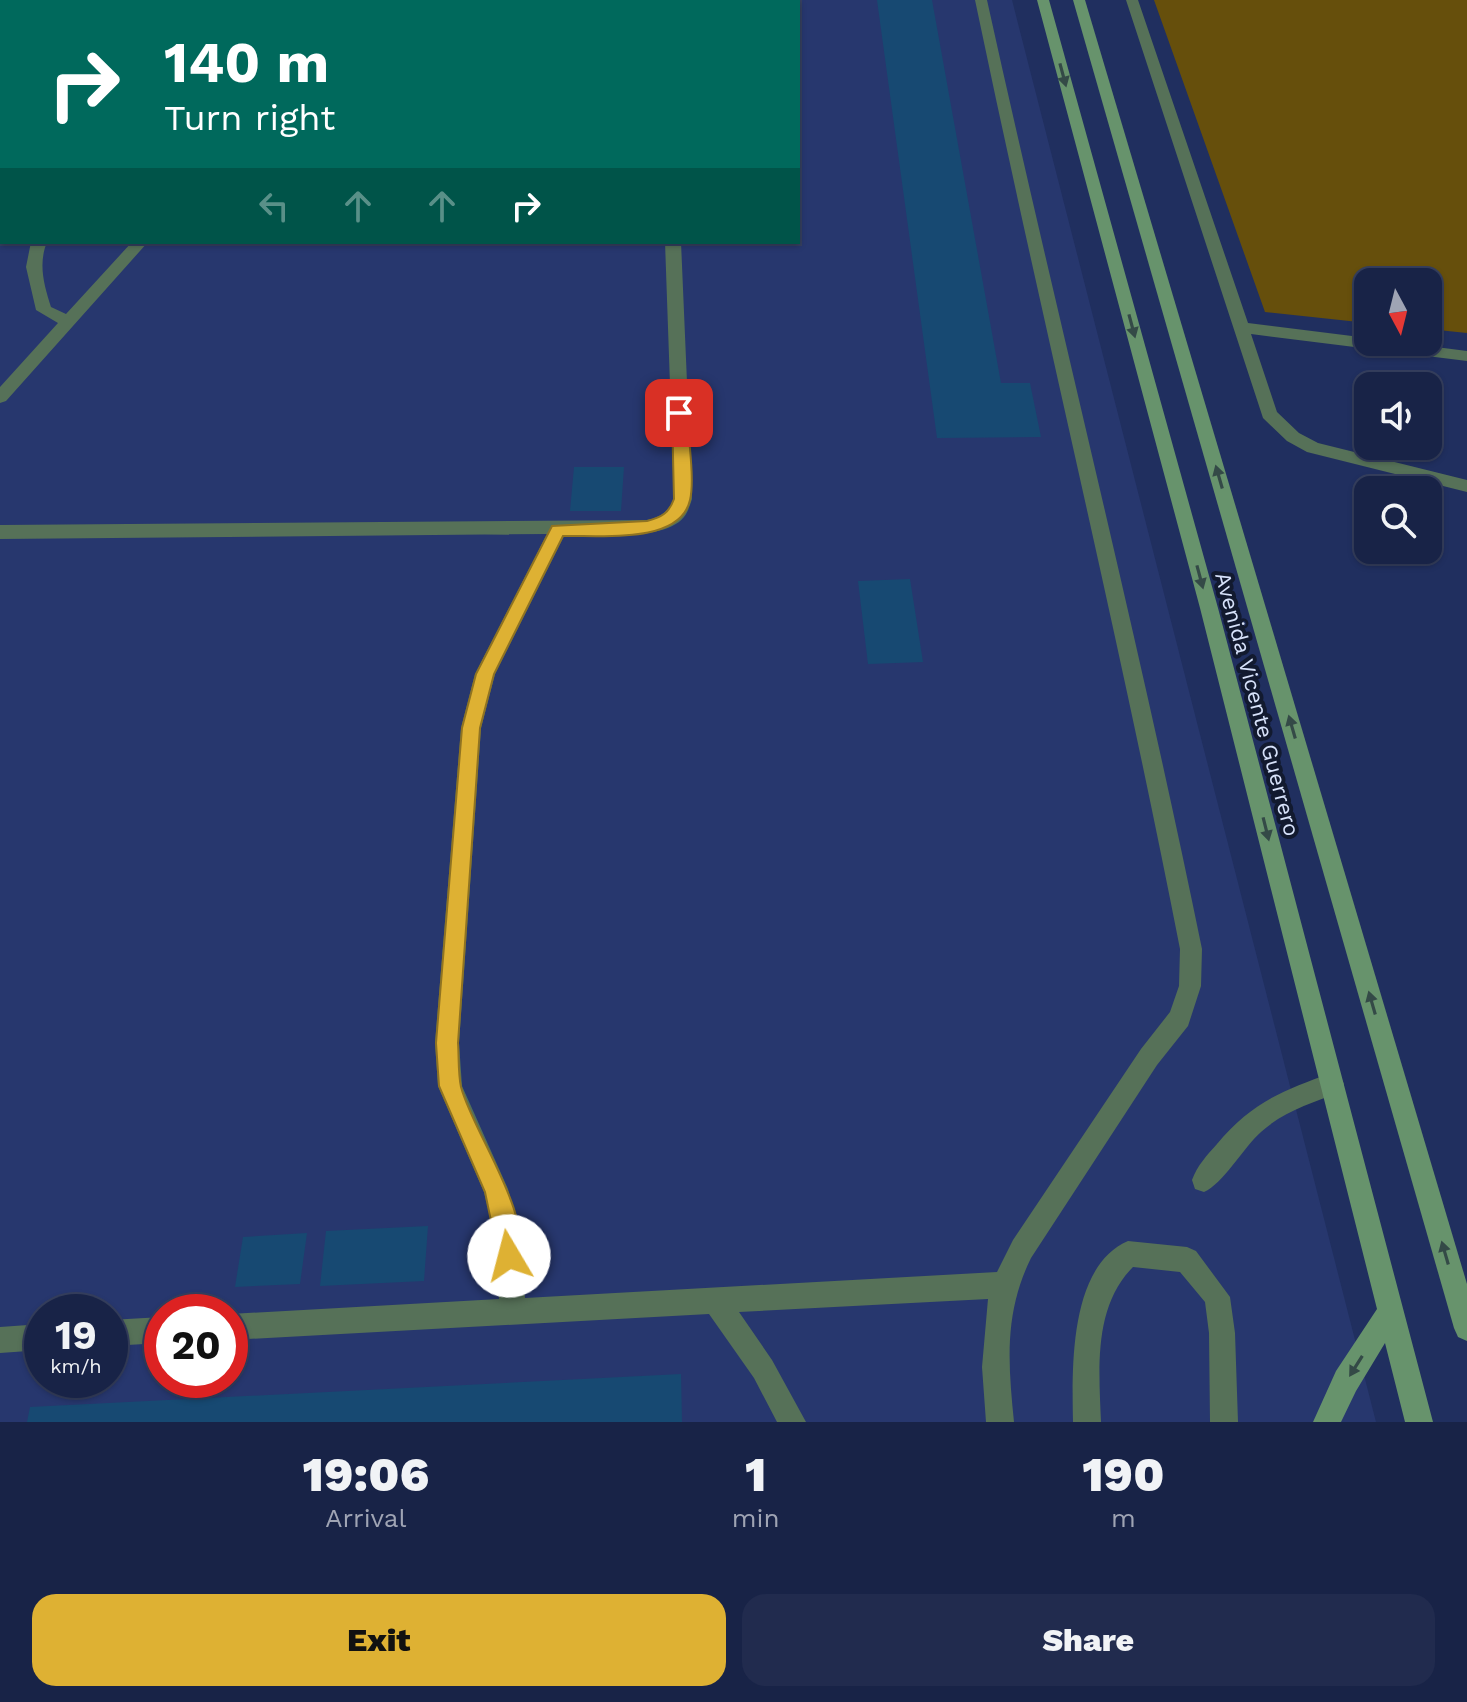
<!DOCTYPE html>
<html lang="en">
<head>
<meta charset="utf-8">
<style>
	body { margin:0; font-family:"Work Sans",sans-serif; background:#212b4e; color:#f1f3f6; height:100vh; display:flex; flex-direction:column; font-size:30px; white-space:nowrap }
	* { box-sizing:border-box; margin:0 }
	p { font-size:26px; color:#9fa4b4 }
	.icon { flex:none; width:44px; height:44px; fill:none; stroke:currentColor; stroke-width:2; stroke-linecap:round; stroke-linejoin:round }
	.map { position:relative; height:1422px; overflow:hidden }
	.panel { display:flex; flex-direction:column; background:#182347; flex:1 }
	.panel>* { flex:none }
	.top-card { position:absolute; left:0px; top:0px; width:800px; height:244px; box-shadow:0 2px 6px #0004,0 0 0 2px #364060; background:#00695c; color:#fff; overflow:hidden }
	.needle { width:52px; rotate:173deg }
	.controls { position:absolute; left:1354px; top:268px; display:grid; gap:16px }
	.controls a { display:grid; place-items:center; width:88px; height:88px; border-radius:16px; background:#182347; box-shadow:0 2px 6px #0004,0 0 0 2px #364060; font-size:40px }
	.speed { position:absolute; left:24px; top:1294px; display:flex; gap:16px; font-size:40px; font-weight:700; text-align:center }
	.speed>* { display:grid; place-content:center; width:104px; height:104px; border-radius:50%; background:#182347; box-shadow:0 2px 6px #0004,0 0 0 2px #364060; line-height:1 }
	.speed small { font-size:20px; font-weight:400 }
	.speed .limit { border:12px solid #d22; background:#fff; color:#111 }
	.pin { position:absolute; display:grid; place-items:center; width:68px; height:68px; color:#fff; margin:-34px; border-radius:16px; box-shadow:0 4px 12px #0006 }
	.me { position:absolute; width:88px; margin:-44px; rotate:352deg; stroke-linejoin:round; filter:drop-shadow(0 0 6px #0008) }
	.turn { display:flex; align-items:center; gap:28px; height:168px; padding:0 32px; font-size:36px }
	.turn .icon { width:104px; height:104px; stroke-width:2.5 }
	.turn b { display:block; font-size:56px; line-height:68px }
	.lanes { display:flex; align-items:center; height:76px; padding:0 32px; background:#0003; justify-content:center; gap:40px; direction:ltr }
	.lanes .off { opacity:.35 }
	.eta { display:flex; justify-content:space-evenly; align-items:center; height:136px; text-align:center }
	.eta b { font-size:48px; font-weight:800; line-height:56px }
	.action { display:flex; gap:16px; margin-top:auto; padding:16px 32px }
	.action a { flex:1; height:92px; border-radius:24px; background:#deb133; color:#111; font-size:32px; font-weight:800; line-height:92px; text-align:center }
	.action a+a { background:#212b4e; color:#f1f3f6 }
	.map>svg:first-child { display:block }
	.built { fill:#27376e; fill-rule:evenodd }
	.green { fill:#664f0c }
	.building { fill:#174972 }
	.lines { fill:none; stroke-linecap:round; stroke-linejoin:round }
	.lane { fill:#567158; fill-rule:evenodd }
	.secondary { fill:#67936c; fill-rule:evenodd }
	.oneway { fill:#344a47 }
	.route { fill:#deb133; stroke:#907321; stroke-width:2 }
	.labels { text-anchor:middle; stroke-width:8; stroke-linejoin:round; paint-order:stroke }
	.street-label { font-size:22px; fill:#d7e2fa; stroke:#121a2f }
</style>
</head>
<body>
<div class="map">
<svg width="1467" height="1422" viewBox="0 0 1467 1422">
	<rect width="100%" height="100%" fill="#202f5f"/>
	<path class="built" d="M0 0H1012L1376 1422H0ZM2 2H798V242H2ZM42 1312H110V1380H42ZM162 1312H230V1380H162Z"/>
	<path class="green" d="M1154 0H1467V333L1428 329V282H1368V323L1265 312Z"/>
	<g class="building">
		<path d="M877 0H932L1001 383H1030L1041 437 937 438Z"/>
		<path d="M574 467H624L621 511H570Z"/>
		<path d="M910 579 923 662 868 664 858 581Z"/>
		<path d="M428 1226 424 1281 320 1286 326 1231Z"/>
		<path d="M307 1233 300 1284 235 1287 243 1237Z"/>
		<path d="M681 1374 682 1422H27L30 1407Z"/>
	</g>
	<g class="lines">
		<g class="lane">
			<path d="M110 0H135L136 2H111Z"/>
			<path d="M975 0H987C1057 317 1137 631 1202 949L1201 986 1188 1026 1157 1065 1031 1258C1004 1313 1008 1362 1014 1422H986L982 1367 988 1299 739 1312 772 1360 806 1422H777L754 1378 709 1314 230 1340V1314L499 1299 493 1229 484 1192 438 1086 435 1043 461 728 475 674 547 534 0 539V525L647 520C661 517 668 512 674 499L665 242H681L692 499C690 505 688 512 684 517 664 542 595 534 565 534L495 674 481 728 459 1043 462 1086 508 1189 519 1229 525 1298 997 1272 1013 1240 1141 1049 1170 1012 1179 986 1180 949C1118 631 1041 317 975 0Z"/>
			<path d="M1126 0H1138L1248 323 1368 338V342H1397L1467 351V361L1251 334 1277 412 1299 433 1318 443 1467 480V492L1307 452 1287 441 1263 418Z"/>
			<path d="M31 242H47C38 264 44 285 51 307L66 314 132 242H148L6 401 0 403V387L58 323 36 310 26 267Z"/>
			<path d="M1332 1073 1340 1076 1344 1084 1340 1092C1312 1103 1284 1111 1261 1132 1243 1148 1223 1184 1204 1192L1195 1189 1192 1180C1197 1166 1207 1155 1217 1144 1251 1103 1283 1090 1332 1073Z"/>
			<path d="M1128 1241 1187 1247 1196 1251 1230 1297 1235 1333 1238 1422H1210L1209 1333 1205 1302 1180 1272 1133 1267C1093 1307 1099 1370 1101 1422H1073C1072 1369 1069 1266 1128 1241Z"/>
			<path d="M162 1317V1343L110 1346V1320Z"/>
			<path d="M42 1324V1350L0 1353V1327Z"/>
		</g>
		<g class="secondary">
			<path d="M1037 0H1049L1218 608 1433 1422H1405L1385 1343 1356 1391 1341 1422H1313L1336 1371 1377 1309 1200 608Z"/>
			<path d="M1073 0H1085L1467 1284V1341L1458 1337 1454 1328Z"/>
		</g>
	</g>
	<defs><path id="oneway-solid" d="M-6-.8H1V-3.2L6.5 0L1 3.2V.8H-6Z" transform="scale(2)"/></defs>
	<g class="oneway">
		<use href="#oneway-solid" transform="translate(1063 75) rotate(75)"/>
		<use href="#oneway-solid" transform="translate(1132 326) rotate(75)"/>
		<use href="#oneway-solid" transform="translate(1219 477) rotate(-106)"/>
		<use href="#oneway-solid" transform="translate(1200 577) rotate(75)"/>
		<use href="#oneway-solid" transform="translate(1292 727) rotate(-106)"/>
		<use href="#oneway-solid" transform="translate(1266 829) rotate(76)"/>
		<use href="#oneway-solid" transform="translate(1372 1003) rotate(-106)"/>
		<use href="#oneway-solid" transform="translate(1445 1253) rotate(-106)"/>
		<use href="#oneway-solid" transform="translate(1356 1366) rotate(122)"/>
	</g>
	<path class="route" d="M679 408 687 413C688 436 695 480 690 500 680 545 598 535 563 536L494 674 480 728 458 1043C459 1057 458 1073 461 1087 473 1133 536 1218 517 1264L509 1268 500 1264 485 1192 439 1086 436 1043 462 728 476 674 552 526 647 521C662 517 669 513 674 499L672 413Z"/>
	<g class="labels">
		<g class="street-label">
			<text transform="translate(1258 704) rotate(75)" y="8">Avenida Vicente Guerrero</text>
		</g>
	</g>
</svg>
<div class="controls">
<a><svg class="needle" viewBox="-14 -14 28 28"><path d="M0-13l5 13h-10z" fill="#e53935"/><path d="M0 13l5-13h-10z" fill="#9fa4b4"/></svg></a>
<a><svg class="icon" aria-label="sound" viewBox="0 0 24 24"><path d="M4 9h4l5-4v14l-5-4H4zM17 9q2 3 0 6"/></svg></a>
<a><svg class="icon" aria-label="search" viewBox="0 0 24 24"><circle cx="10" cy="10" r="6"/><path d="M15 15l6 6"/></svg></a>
</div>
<div class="speed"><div>19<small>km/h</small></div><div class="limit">20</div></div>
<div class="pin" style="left:679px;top:413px;background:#d93025"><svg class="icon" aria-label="arrive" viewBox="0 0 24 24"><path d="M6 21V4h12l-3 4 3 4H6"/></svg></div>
<svg class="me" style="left:509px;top:1256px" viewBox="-20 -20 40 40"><circle r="19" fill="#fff"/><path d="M0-13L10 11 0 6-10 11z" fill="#deb133"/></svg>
<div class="top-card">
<div class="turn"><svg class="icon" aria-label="right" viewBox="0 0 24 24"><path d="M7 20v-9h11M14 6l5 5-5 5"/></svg><div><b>140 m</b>Turn right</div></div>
<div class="lanes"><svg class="icon off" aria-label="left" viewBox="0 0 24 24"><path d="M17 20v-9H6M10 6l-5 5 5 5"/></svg><svg class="icon off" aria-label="ahead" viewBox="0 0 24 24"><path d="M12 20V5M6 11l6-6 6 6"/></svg><svg class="icon off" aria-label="ahead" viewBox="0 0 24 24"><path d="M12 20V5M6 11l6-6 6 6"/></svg><svg class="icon" aria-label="right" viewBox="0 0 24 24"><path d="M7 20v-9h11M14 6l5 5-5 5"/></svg></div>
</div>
</div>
<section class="panel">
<div class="eta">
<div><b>19:06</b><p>Arrival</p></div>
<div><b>1</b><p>min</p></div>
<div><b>190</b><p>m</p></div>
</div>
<div class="action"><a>Exit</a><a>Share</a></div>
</section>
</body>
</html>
